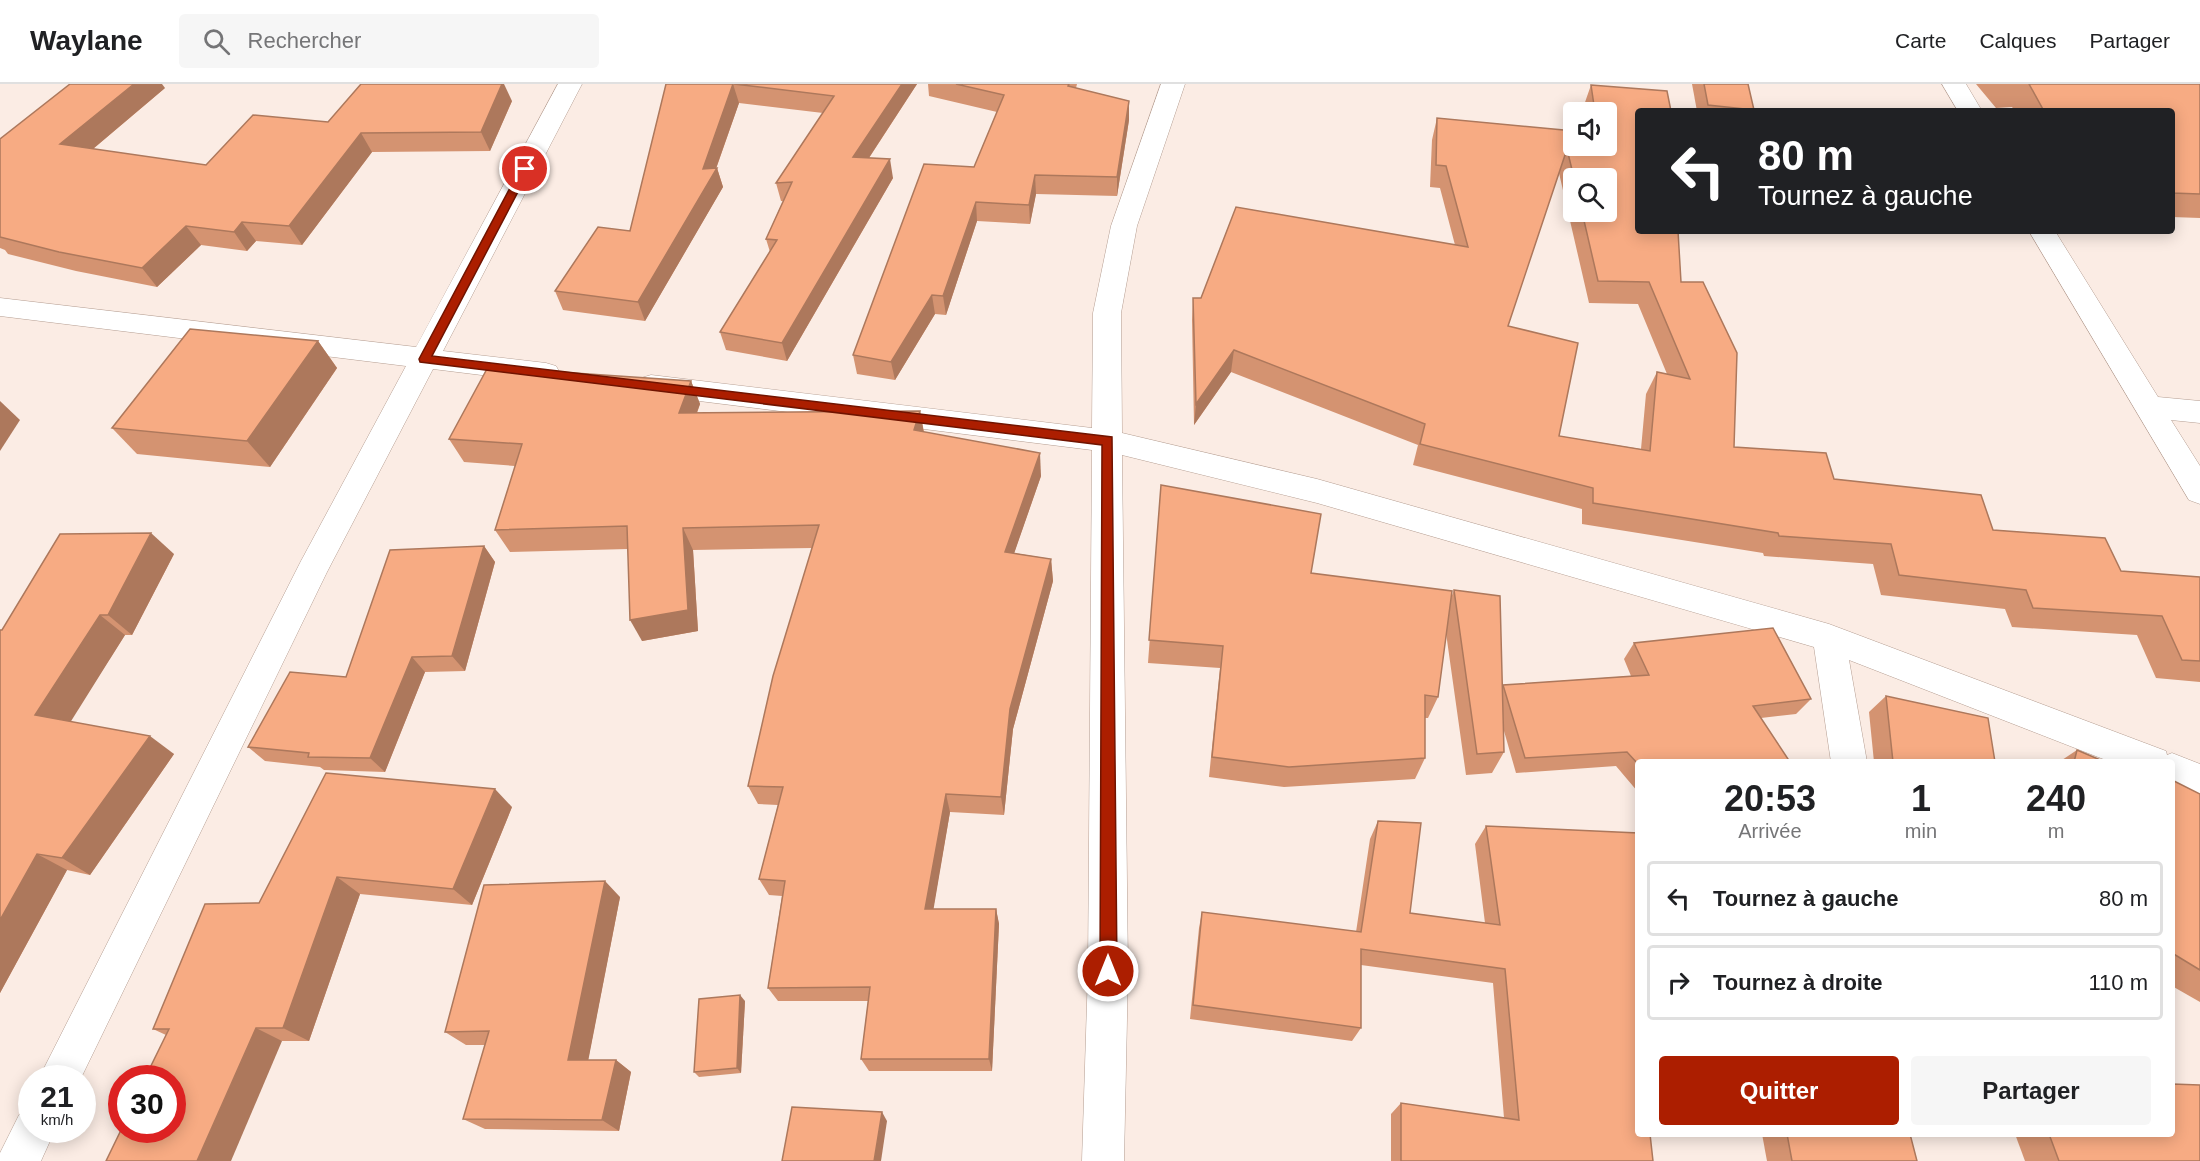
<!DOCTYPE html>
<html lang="fr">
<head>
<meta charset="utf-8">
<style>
	body { margin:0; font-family:Helvetica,sans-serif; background:#f6f6f6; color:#202124; height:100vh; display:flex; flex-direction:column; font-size:22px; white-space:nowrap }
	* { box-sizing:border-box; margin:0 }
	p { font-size:20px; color:#757577 }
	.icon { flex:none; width:33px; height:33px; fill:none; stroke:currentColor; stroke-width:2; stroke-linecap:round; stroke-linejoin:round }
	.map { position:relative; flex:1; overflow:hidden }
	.drawer { position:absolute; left:1635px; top:675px; width:540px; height:378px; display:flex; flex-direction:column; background:#fff; border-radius:6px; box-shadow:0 3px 15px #0003 }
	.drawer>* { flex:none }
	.guide { position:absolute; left:1635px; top:24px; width:540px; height:126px; border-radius:6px; box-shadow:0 3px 15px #0003; background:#202124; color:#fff; overflow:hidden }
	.buttons { position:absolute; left:1563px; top:18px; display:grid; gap:12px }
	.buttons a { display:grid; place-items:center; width:54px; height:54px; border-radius:6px; background:#fff; box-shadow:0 3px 15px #0003; font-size:30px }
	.speed { position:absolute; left:18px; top:981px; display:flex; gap:12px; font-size:30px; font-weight:700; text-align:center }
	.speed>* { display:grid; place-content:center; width:78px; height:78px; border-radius:50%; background:#fff; box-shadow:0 3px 15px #0003; line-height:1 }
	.speed small { font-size:15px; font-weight:400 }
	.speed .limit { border:9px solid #d22; background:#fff; color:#111 }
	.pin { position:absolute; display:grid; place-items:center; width:51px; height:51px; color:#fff; margin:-26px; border:3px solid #fff; border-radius:50%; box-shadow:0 2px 6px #0007 }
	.me { position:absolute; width:66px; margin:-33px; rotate:0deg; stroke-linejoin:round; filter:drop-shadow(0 0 4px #0008) }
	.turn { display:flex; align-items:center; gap:21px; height:126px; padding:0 24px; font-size:27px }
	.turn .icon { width:78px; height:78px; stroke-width:2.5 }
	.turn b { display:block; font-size:42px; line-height:51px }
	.eta { display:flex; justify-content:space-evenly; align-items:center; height:102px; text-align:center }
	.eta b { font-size:36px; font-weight:800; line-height:42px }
	.action { display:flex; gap:12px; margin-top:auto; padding:12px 24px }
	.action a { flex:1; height:69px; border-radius:6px; background:#ac1e00; color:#fff; font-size:24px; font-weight:800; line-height:69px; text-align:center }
	.action a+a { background:#f6f6f6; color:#202124 }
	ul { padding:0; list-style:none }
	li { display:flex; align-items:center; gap:18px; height:75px; margin:0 12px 9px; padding:0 12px; border:3px solid #e0e0e0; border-radius:6px }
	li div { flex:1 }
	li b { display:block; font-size:22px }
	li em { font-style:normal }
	header { display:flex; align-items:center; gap:36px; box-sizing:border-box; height:84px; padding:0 30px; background:#fff; border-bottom:2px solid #e0e0e0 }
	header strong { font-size:28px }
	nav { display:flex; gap:33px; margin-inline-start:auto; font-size:21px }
	.search { width:420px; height:54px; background:#f6f6f6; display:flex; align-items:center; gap:15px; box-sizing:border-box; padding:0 21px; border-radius:6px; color:#757577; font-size:22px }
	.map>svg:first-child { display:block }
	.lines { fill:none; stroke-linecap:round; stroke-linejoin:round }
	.minor-casing { stroke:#b59e92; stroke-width:1 }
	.minor { fill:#fff; fill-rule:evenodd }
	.wall { fill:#d49371; fill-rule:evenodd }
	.shaded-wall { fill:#ad785c }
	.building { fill:#f7ab83; stroke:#ad785c; stroke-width:1.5; fill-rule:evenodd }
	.route { fill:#ac1e00; stroke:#701400; stroke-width:1.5 }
</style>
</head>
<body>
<header>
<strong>Waylane</strong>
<div class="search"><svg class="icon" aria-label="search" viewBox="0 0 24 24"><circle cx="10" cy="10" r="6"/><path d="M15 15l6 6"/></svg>Rechercher</div>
<nav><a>Carte</a><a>Calques</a><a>Partager</a></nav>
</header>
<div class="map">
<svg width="2200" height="1077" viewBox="0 0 2200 1077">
	<rect width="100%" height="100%" fill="#fbece4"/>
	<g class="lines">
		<g class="minor-casing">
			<g id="minor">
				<path d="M558 0H582L443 267 546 279 556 282 560 289 556 296 546 299 433 285 327 488 81 994H39L301 477 406 282 0 232V214L416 263Z"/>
				<path d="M1161 0H1185L1137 142 1121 229 1122 349 1317 395 1829 540 2166 667 2167 671 2172 669 2200 680V712L2172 701V678H2111L1849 576 1867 678H1831L1814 563 1317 419 1122 371 1128 887 1124 1077H1082L1088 887 1092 366 651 311 641 308 637 301 641 294 651 291 1092 344 1093 229 1111 142Z"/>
				<path d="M1942 0H1966L1982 27H1958Z"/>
				<path d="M2029 147H2055L2158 313 2200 317V339L2171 336 2200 382V420L2189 416Z"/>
				<path d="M32 1026V1046H55L41 1077H0V1069L19 1031Z"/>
			</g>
		</g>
		<use href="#minor" class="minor"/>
	</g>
	<g class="wall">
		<path d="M666 0H917L869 74 893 94 787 277 726 266 720 248 770 168 766 155 783 117H781L776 99 823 29 739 19 716 85 717 84 723 103 645 237 563 226 555 207 630 147Z"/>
		<path d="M928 0H1077L1076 4 1129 17V36L1117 112 1036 110 1030 140 977 137 946 231 935 230 895 296 857 290 853 271 974 83 997 28 929 12Z"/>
		<path d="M1692 0H1748L1754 26 1753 27H1697Z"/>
		<path d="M1976 0H2200V134L2172 133V27H2015L2012 23 1996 24Z"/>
		<path d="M1591 1 1667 7 1671 27H1638V147H1678L1681 198H1703L1737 269 1734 363 1826 369 1834 395 1981 411 1993 446 2105 454 2121 487 2200 493V598L2156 594 2137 551 2012 543 2005 525 1881 511 1873 480 1764 472 1763 469 1582 440V425L1413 381 1418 361 1231 288 1194 341 1192 236 1193 214H1201L1236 123 1455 161 1440 104 1430 103 1432 56 1437 34 1574 47V62H1606V28H1584L1583 24ZM1559 89 1589 219 1638 220 1667 290 1657 288 1646 310 1641 365 1559 352 1578 259 1508 242ZM1574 94H1606V128H1574Z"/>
		<path d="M165 4 93 65 206 81 328 38 512 17 490 67 372 68 302 161 256 157 247 167 201 161 157 203 76 187 8 170 5 166 0 164V55Z"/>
		<path d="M318 257 337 284 270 383 137 370 112 344Z"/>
		<path d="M691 297 700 320 697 329 920 327 924 348 1041 392 1014 469 1051 475 1053 497 1013 645 1004 731 950 728 933 825H996L999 840 992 987H869L861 975 868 917H778L768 904 782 812 769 811 759 795 778 721 758 720 748 702 812 464 693 466 698 547 642 557 628 465 510 468 495 446 515 382 464 378 449 355Z"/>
		<path d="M1161 401 1311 489 1451 514 1454 506 1503 601 1631 592 1624 575 1634 559 1811 615 1796 630 1761 634 1638 678V708L1616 682 1516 689 1504 647V668L1492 689 1466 691 1446 549 1438 613 1428 634H1425V674L1415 695 1284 703 1209 693 1220 584 1148 579Z"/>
		<path d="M484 462 495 478 465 587 425 588 385 688 324 686 320 683 265 677 248 663 346 593Z"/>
		<path d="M174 470 132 551H125L70 637 174 670 90 791 67 786 0 909V546H2Z"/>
		<path d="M1886 612 1995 678H1874L1869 628Z"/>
		<path d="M2077 666 2105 678H2059Z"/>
		<path d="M2172 696 2200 710V918L2172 902Z"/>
		<path d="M512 723 472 821 360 810 309 957H282L166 951 153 945 259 819Z"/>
		<path d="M1378 737 1410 829 1485 839 1475 760 1486 742 1638 749V1050L1653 1077H1391V1030L1401 1019 1504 1034 1493 899 1361 881V944L1352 957 1190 935 1199 844 1202 828 1356 848 1370 755Z"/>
		<path d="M620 813 588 976H616L631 988 619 1047 485 1045 463 1035 485 961H466L445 948Z"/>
		<path d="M745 917 741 989 699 993 694 988Z"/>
		<path d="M1762 1050H1910L1917 1077H1767Z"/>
		<path d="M2015 1050H2172L2200 1077H2025Z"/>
	</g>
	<g class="shaded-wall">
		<path d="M134 0H162L165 4 75 80 60 60Z"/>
		<path d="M502 0H504L512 17 490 67 481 48Z"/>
		<path d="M733 0 739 19 714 90 717 84 723 103 645 237 638 218 703 85Z"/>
		<path d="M902 0H917L857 92 853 73Z"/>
		<path d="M1129 17V36L1117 112V93Z"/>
		<path d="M361 49 372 68 302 161 289 142Z"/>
		<path d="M890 75 893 94 787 277 782 259Z"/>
		<path d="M1035 91 1036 110 1030 140 1029 121Z"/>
		<path d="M976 118 977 137 946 231 943 212Z"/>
		<path d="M242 138 256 157 247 167 234 148Z"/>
		<path d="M186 142 201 161 157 203 142 184Z"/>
		<path d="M932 211 935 230 895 296 891 278Z"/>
		<path d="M318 257 337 284 270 383 247 357Z"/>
		<path d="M1234 266 1231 288 1194 341 1196 320Z"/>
		<path d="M691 297 700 320 688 352 679 329Z"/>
		<path d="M0 317 20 336 0 367Z"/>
		<path d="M920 327 924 350 914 346Z"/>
		<path d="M1040 369 1041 392 1007 490 1005 468Z"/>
		<path d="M683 444 693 466 698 547 642 557 630 536Z"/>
		<path d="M151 449 174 470 132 551 108 531Z"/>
		<path d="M484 462 495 478 465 587 452 572Z"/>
		<path d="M1051 475 1053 497 1013 645 1004 731 1001 713 1010 625Z"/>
		<path d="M100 531 125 551 63 650 35 631Z"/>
		<path d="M412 573 425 588 385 688 370 674Z"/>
		<path d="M150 652 174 670 90 791 62 774Z"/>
		<path d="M495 705 512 723 472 821 453 805Z"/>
		<path d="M946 710 950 728 931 840 925 825Z"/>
		<path d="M37 770 67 786 0 909V836Z"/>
		<path d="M337 793 360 810 309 957 283 944Z"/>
		<path d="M605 797 620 813 586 988 568 976Z"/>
		<path d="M996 825 999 840 992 987 989 975Z"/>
		<path d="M740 911 745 917 741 989 737 984Z"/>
		<path d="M256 944 282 957 231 1077H197Z"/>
		<path d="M616 976 631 988 619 1047 602 1036Z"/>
		<path d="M882 1028 887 1037 881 1077H874Z"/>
	</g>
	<g class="building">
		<path d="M70 0H134L60 60 206 81 253 31 328 38 361 0H502L481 48 361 49 289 142 242 138 234 148 186 142 142 184 59 168 0 153V55Z"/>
		<path d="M666 0H733L703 85 717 84 638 218 555 207 598 143 630 147Z"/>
		<path d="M734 0H902L853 73 890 75 782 259 720 248 777 156 766 155 792 98 776 99 834 12Z"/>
		<path d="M956 0H1069L1068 2 1129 17 1117 93 1035 91 1029 121 976 118 943 212 932 211 891 278 853 271 924 80 974 83 1004 11Z"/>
		<path d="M1704 0H1748L1754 26 1708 21Z"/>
		<path d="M2029 0H2200V110L2172 109V27H2044Z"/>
		<path d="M1591 1 1667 7 1671 27H1638V147H1678L1681 198H1703L1737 269 1734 363 1826 369 1834 395 1981 411 1993 446 2105 454 2121 487 2200 493V577L2182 576 2162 532 2033 524 2026 506 1899 491 1891 460 1779 452 1778 449 1593 419V404L1420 360 1425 340 1234 266 1196 320 1193 214H1201L1236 123 1468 163 1446 82 1436 81 1437 34 1574 47V62H1606V28H1595ZM1567 65 1574 94H1606V128H1582L1598 197 1649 198 1690 295 1657 288 1650 367 1559 352 1578 259 1508 242Z"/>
		<path d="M190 245 318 257 247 357 112 344Z"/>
		<path d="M488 283 691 297 679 329 920 327 914 346 1040 369 1005 468 1051 475 1010 625 1001 713 946 710 925 825H996L989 975H861L870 903 768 904 785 797 759 795 783 703 748 702 773 592 819 441 683 444 688 526 630 536 627 442 495 446 522 360 449 355Z"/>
		<path d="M1161 401 1321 430 1311 489 1452 507 1438 613 1425 611V674L1289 683 1212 673 1223 562 1149 556Z"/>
		<path d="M151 449 108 531H100L35 631 150 652 62 774 37 770 0 836V546H2L60 450Z"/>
		<path d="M484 462 452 572 412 573 370 674 308 673 309 669 248 663 290 588 346 593 390 466Z"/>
		<path d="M1454 506 1500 512 1504 668 1477 670Z"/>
		<path d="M1773 544 1811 615 1753 622 1790 678H1638V680L1627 668 1525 674 1503 601 1649 591 1634 559Z"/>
		<path d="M1886 612 1988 634 1995 678H1893Z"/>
		<path d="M2077 666 2105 678H2074Z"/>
		<path d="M326 689 495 705 453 805 337 793 283 944H256L197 1077H106L122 1044V1046H172V994H145L169 945H153L205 820 259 819Z"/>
		<path d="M2172 696 2200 710V886L2172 869Z"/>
		<path d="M1378 737 1421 739 1410 829 1500 841 1486 742 1638 749V1050H1650L1653 1077H1401V1019L1519 1036 1505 885 1361 865V944L1193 921 1202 828 1361 848Z"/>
		<path d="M605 797 568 976H616L602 1036 463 1035 489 947 445 948 484 801Z"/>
		<path d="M740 911 737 984 694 988 699 915Z"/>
		<path d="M2172 1000 2200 1001V1077H2059L2049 1050H2172Z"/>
		<path d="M792 1023 882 1028 874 1077H782Z"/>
		<path d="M1787 1050H1910L1917 1077H1792Z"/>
	</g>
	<path class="route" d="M525 81 530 85 432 272 1112 353 1117 887 1114 893 1108 895 1103 893 1100 887 1102 361 420 278 419 275 520 85Z"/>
</svg>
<div class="buttons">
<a><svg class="icon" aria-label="sound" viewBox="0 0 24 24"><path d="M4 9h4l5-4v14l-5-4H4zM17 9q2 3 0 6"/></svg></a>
<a><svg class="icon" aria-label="search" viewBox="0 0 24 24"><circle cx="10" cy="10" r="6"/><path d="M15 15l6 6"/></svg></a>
</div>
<div class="speed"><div>21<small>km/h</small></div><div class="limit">30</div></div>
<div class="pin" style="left:525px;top:85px;background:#d93025"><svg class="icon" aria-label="arrive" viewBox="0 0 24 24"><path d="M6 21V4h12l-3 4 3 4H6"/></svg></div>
<svg class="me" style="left:1108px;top:887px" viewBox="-20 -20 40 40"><circle r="17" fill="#ac1e00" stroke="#fff" stroke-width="3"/><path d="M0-11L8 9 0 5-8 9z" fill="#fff"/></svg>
<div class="guide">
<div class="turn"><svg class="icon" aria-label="left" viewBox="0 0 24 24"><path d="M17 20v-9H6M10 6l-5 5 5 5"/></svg><div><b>80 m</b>Tournez à gauche</div></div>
</div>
<section class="drawer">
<div class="eta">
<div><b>20:53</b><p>Arrivée</p></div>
<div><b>1</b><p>min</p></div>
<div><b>240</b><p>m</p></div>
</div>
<ul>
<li><svg class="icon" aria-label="left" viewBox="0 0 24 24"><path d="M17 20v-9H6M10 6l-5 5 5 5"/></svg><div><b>Tournez à gauche</b></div><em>80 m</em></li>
<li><svg class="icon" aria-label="right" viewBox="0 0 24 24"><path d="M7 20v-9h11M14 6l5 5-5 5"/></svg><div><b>Tournez à droite</b></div><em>110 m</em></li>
</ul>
<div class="action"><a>Quitter</a><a>Partager</a></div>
</section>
</div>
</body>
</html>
